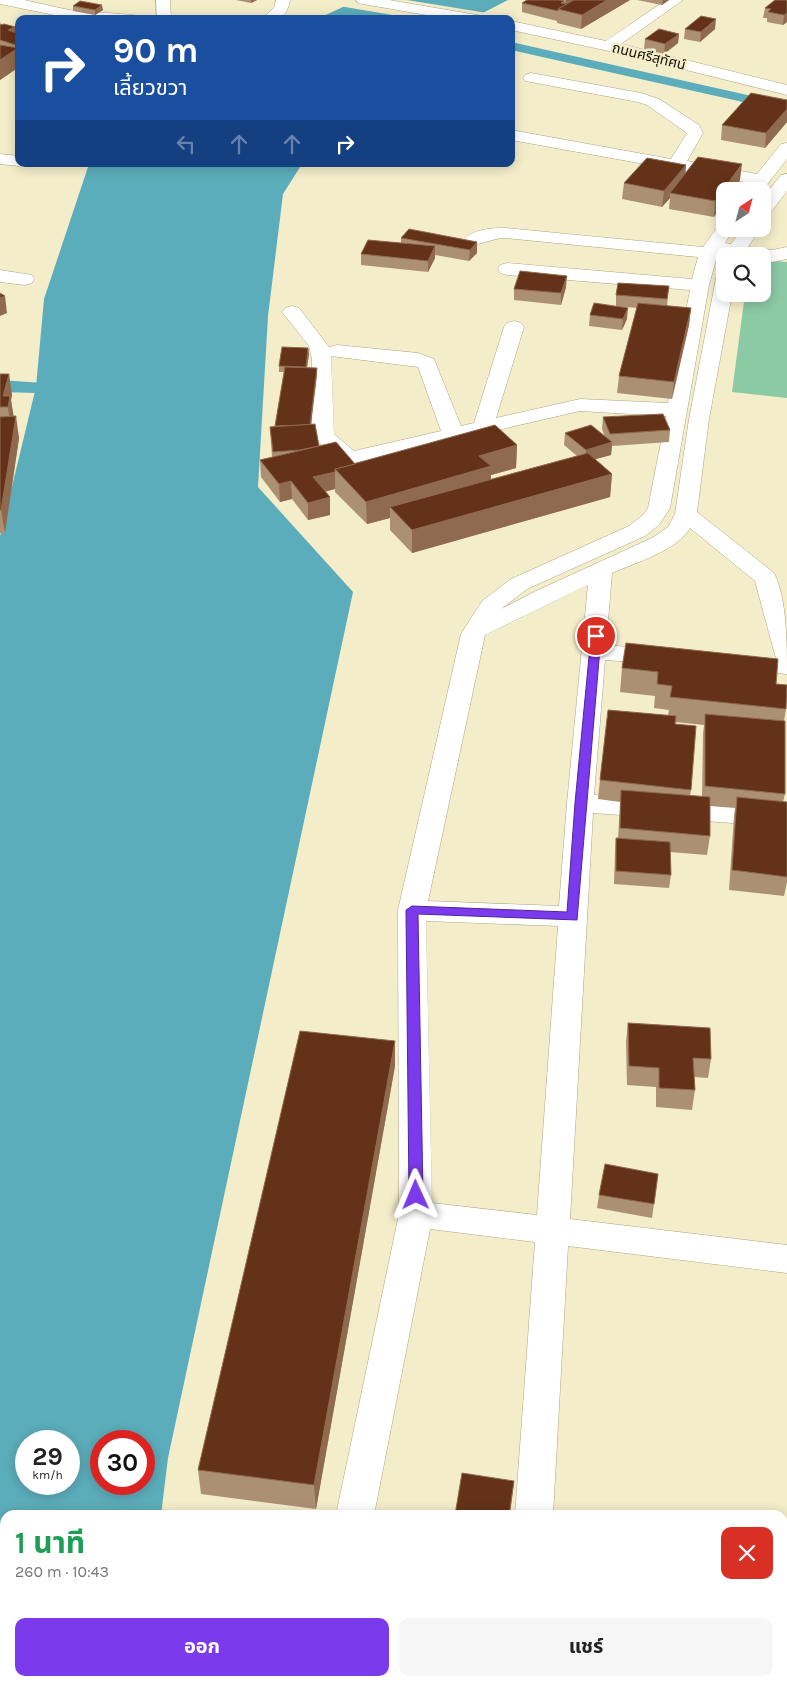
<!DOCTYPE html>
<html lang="th">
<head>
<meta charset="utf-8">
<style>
	body { margin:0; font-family:Karla,"Noto Sans Thai",sans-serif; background:#f6f6f6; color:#222; height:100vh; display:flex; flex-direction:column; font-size:19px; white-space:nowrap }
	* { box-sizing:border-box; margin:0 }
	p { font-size:16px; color:#767676 }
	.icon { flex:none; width:28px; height:28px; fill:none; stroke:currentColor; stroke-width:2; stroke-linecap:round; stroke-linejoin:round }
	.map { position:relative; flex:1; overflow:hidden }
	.sheet { position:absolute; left:0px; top:1510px; width:788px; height:176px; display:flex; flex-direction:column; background:#fff; border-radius:15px 15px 0 0; box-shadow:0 2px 12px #0003 }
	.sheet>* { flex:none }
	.guide { position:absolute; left:15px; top:15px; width:500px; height:152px; border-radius:10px; box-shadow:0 2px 12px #0003; background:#1a4fa0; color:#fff; overflow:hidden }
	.needle { width:32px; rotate:36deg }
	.tools { position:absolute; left:716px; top:182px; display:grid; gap:10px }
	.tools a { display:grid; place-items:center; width:55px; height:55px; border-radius:10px; background:#fff; box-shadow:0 2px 12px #0003; font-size:25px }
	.speed { position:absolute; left:15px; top:1430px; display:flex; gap:10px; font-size:25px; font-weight:700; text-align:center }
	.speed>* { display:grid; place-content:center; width:65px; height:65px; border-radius:50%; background:#fff; box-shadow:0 2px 12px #0003; line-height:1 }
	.speed small { font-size:12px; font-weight:400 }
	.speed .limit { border:8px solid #d22; background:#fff; color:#111 }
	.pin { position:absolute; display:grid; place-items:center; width:42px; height:42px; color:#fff; margin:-21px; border:2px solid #fff; border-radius:50%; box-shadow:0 1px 5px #0007 }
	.me { position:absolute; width:55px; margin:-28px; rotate:359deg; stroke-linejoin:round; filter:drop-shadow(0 0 4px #0008) }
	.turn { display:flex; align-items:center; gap:18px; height:105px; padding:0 15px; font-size:22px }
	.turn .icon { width:65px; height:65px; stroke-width:2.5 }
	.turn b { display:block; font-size:35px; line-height:42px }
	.lanes { display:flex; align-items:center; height:48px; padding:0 15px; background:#0003; justify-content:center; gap:25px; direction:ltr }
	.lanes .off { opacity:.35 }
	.round { display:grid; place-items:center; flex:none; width:52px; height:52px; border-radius:10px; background:#f6f6f6 }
	.headline { display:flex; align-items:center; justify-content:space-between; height:85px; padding:0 15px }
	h1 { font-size:30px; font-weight:700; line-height:38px; color:#1e9e55 }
	.button { display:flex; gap:10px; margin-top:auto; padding:10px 15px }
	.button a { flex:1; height:58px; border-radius:10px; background:#7c3aed; color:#fff; font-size:20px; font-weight:700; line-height:58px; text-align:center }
	.button a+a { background:#f6f6f6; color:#222 }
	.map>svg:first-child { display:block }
	.forest { fill:#8cc9a5 }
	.water { fill:#5cadbb; fill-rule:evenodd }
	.pier { fill:#f4edca }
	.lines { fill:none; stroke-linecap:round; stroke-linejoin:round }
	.canal { fill:#5cadbb; fill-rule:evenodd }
	.minor-casing { stroke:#aca584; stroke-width:1 }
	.minor { fill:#fff; fill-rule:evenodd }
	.wall { fill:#ac9072; fill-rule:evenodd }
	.shaded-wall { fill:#8f6a4e }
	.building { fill:#643219; stroke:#8f6a4e }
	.route { fill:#7c3aed; stroke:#51269a }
	.labels { text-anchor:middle; stroke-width:5; stroke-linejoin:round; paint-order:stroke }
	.far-street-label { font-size:14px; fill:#141106; stroke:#f4edca }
</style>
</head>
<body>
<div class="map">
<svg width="787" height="1686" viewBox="0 0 787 1686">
	<rect width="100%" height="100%" fill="#f4edca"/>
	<path class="forest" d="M763 260 787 262V398L732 392 745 294H762Z"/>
	<g class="water">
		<path d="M358 0H508L471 19H317Z"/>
		<path d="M89 164H302L283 194 268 316 258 487 353 592 168 1458 161 1515H5V1681H227L230 1686H0V536L36 387 44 299ZM26 1441H69V1484H26ZM101 1441H144V1484H101Z"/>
	</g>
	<path class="pier" d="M352 0H407L487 13 476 19H416L339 6Z"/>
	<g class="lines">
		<g class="canal">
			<path d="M511 42 787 104V112L511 50Z"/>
			<path d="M0 380 43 383 45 387 43 391 36 393 0 392Z"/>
		</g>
		<g class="minor-casing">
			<g id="minor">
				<path d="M0 0H24L69 10 133 15 138 16 140 19 69 18 0 4Z"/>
				<path d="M156 0H170L171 19H157Z"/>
				<path d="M276 0H290C286 20 279 19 261 19L274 8Z"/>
				<path d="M356 0H389L477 15 482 16 484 19H449L363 4 358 3Z"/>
				<path d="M666 0H683L621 44 787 85V95L609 51 511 30V21L606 41Z"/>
				<path d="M531 73 641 93 659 99 699 125 703 133 687 161 757 174 781 144 787 143V159L762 191H744L750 183 511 140V130L671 159 687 133 647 105 638 102 525 81 523 78 525 75Z"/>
				<path d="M0 154 19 156V164H26L19 166 0 164Z"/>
				<path d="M787 174V191L768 216 762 217V199L781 175Z"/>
				<path d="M725 224V229H734L725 243 731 244 742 229H760L748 247 772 250 787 247V259L772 262 762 260V256H725V259L723 256 724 254 718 253 709 285 670 508 659 525 645 536 527 589 501 609 536 591 654 537 668 527 675 514 689 419 716 278 718 274 725 272V294H732L709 419 697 512 774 573C787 599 787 644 787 674L732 669 729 664 732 659 741 657 777 659 775 655 755 581 690 528C678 550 635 563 612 573L606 645 661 650 670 652 673 657 670 662 661 664 605 660 594 795 787 809V827L593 813 570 1219 787 1245V1273L568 1246 553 1515H515L535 1242 430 1229 374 1515H336L399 1214 398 910 461 634 482 601 511 579 629 526 643 515 648 508 666 416 580 411 350 464 342 463 312 436V359L309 346 282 312 285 308 292 306 299 308 329 347 337 345 418 353 434 359 461 426 474 423 504 327 507 323 514 321 521 323 524 327 496 418 580 399 668 403 690 290 507 275 500 273 498 269 500 265 507 263 692 279 698 257 505 238C491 238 479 247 467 244L464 240C472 229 492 228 505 228L703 247 719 225ZM331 356 418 367 441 431 354 451 334 434ZM588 585 567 803 559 906 428 901 485 635ZM426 921 558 926 537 1215 432 1203Z"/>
				<path d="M0 270 32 275 34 279 32 283 25 285 0 282Z"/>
				<path d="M388 1681H430L432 1686H390Z"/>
				<path d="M503 1681H543L542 1686H502Z"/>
			</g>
		</g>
		<use href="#minor" class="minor"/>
	</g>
	<g class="wall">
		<path d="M236 0H257L251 3Z"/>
		<path d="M527 0H630L581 29 557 23V21L522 12V3Z"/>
		<path d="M637 0H669L662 5Z"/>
		<path d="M787 0V22L783 25 767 22V18H763L765 8Z"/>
		<path d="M73 6 103 10 95 15 73 11Z"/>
		<path d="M0 21 1 25 19 34V67L0 80Z"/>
		<path d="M685 29H715L700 42 684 39Z"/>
		<path d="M679 34 678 43 664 54 644 49 645 39Z"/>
		<path d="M787 100V122L765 148 721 140 722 125Z"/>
		<path d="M686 165 685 174 740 180 732 191H725V201L714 217 669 209 670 198 662 207 622 199 624 183Z"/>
		<path d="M401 238 477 242V253L469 261 435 255V258L428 272 361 265V254L401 243Z"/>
		<path d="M669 286 667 306 691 308 689 325 672 399 617 393 619 376 637 308 626 307 627 319 622 330 589 326 590 315 616 306V295Z"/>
		<path d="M566 287 561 305 514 300V289Z"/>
		<path d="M308 348 309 354 307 368H317V374L311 424 319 446 355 464 517 445 516 468 491 475V479L577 456 564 445 565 433 605 437 602 429 603 417 670 430 669 442 612 446 611 455 595 459 612 474 610 497 412 553 390 530V518L367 524 335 492V489L325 492 330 497V515L308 520 292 499 280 502 261 477 260 460 272 457 270 427 275 426 284 372H279V366Z"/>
		<path d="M0 374H9L12 395 11 400 13 416 19 438 5 533H0Z"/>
		<path d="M622 668 776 684 786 709 784 721 785 794 783 802H787V882L784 896 729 890 734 816 735 808 710 806V836L707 855 670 852 671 875 669 888 614 884 615 852 616 838 618 839 620 802 598 799 600 780 668 715 669 710 654 708 655 696 620 692ZM675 722 704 725 703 733 702 797 690 796 691 790 675 724Z"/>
		<path d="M628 1023 711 1059 708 1078 694 1077 695 1090 692 1110 656 1107V1087L627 1085 626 1042Z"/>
		<path d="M395 1066 316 1509 201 1494 198 1470Z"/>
		<path d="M658 1174 652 1218 597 1208 599 1195Z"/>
	</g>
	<g class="shaded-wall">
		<path d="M251 0H257L251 3Z"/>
		<path d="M566 0H581L569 7V12L560 10 561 9V3L564 1V8L565 7Z"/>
		<path d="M607 0H630L581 29 582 15Z"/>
		<path d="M663 0H669L662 5Z"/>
		<path d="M102 5 103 10 95 15V10Z"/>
		<path d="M787 13V22L783 25 784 15Z"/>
		<path d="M716 19 715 29 700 42 701 32Z"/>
		<path d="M15 27 17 41 8 30Z"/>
		<path d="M679 34 678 43 664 54 665 44Z"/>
		<path d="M18 48 19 67 0 80V60Z"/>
		<path d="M787 109V122L765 148 766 133Z"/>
		<path d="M742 164 740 180 732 191H725V201L714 217 715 201Z"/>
		<path d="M686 165 685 181 670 193V198L662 207 664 191Z"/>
		<path d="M477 242V253L469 261 470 250Z"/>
		<path d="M435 246V258L428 272V261Z"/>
		<path d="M567 276 566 287 561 305V293Z"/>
		<path d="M5 296 7 313 0 316V298Z"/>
		<path d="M628 308 627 319 622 330 623 319Z"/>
		<path d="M691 308 689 325 672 399 674 382Z"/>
		<path d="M308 348 309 354 306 373V367Z"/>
		<path d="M317 368V374L310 433 309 427Z"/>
		<path d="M9 374 12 395 11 400 14 418 11 430 8 407 3 396Z"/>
		<path d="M16 416 19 438 5 533 1 510Z"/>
		<path d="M612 442 611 455 585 462 586 450Z"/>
		<path d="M517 445 516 468 491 475 490 489 390 507V518L367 524 366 502 479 456Z"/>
		<path d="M335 472V489L314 494 313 477Z"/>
		<path d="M612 474 610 497 412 553V530Z"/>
		<path d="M291 481 292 499 280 502 279 484Z"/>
		<path d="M330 497V515L308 520V503Z"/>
		<path d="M395 1041V1066L316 1509 314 1485Z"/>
		<path d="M514 1481 510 1515H509Z"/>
	</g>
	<g class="building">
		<path d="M527 0H559L564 1 561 3 567 4 558 9V11L522 3Z"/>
		<path d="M574 0H607L582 15 558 9Z"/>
		<path d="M775 0H787V13L784 15 768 12 771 9 765 8Z"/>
		<path d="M80 1 102 5 95 10 73 6Z"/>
		<path d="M188 16 199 17 198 19H185Z"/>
		<path d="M701 16 716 19 701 32 685 29Z"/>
		<path d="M4 24 15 27 8 30 19 34V46L0 40V25Z"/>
		<path d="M659 29 679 34 665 44 645 39Z"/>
		<path d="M0 45 18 48 0 60Z"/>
		<path d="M751 93 787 100V109L766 133 722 125Z"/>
		<path d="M698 157 742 164 715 201 670 193Z"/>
		<path d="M647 158 686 165 664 191 624 183Z"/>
		<path d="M409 229 477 242 470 250 401 238Z"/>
		<path d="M368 240 435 246 428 261 361 254Z"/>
		<path d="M520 271 567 276 561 293 514 289Z"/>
		<path d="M618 283 669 286 667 299 616 295Z"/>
		<path d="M0 293 5 296 0 298Z"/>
		<path d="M594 303 628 308 623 319 590 315Z"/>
		<path d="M638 303 691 308 674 382 619 376Z"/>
		<path d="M282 347 308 348 306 367 279 366Z"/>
		<path d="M285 367 317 368 310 425 275 426Z"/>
		<path d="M0 374H9L3 396H10L8 407H0Z"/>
		<path d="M663 414 670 430 610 434 603 417Z"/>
		<path d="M16 416 1 510H0V417Z"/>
		<path d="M315 424 319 446 300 450 273 452 270 427Z"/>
		<path d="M495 425 517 445 479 456 491 466 366 502 335 469Z"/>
		<path d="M591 425 612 442 586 450 565 433Z"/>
		<path d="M336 442 355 464 335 469V472L313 477 330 497 308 503 291 481 279 484 260 460Z"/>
		<path d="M588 453 612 474 412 530 390 507Z"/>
		<path d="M626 643 778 659 776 684 787 685 786 709 670 697 672 686 657 684 658 672 622 668Z"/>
		<path d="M608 710 676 716 675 724 696 726 691 790 600 780Z"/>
		<path d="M705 714 785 721V794L705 786Z"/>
		<path d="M621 790 710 797V836L620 828Z"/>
		<path d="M737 797 787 802V877L732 870Z"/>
		<path d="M616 838 670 842 671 875 616 871Z"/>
		<path d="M628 1023 710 1028 711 1059 693 1058 695 1090 659 1088V1068L629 1066Z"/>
		<path d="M300 1031 395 1041 314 1485 198 1470Z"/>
		<path d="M605 1164 658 1174 654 1204 599 1195Z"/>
		<path d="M462 1473 514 1481 509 1515H455Z"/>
		<path d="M634 1681H712L732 1684V1686H634Z"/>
	</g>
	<path class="route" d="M596 633 601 636 577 920 418 914 423 1195 421 1199 416 1200 411 1199 409 1195 406 910 412 906 567 912 575 803 591 636Z"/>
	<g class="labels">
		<g class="far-street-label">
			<text transform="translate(649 56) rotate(14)" y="5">ถนนศรีสุทัศน์</text>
		</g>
	</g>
</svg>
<div class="tools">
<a><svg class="needle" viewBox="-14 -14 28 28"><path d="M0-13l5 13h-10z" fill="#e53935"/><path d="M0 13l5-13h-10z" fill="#767676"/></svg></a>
<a><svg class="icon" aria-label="search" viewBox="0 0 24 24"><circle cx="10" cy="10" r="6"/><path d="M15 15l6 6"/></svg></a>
</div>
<div class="speed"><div>29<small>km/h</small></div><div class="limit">30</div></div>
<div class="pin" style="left:596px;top:636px;background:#d93025"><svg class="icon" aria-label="arrive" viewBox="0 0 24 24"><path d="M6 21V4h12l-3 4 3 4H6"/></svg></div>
<svg class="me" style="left:416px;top:1195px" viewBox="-20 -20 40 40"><path d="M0-17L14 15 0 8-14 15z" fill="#7c3aed" stroke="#fff" stroke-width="4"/></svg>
<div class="guide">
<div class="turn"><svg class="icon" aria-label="right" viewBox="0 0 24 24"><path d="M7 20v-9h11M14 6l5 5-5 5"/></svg><div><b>90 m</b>เลี้ยวขวา</div></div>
<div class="lanes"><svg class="icon off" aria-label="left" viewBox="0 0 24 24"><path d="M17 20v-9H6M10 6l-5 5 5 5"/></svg><svg class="icon off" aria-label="ahead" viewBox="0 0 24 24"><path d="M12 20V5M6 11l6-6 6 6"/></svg><svg class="icon off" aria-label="ahead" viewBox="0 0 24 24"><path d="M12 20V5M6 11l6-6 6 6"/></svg><svg class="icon" aria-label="right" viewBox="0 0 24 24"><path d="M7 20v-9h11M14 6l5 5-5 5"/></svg></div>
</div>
<section class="sheet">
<div class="headline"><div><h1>1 นาที</h1><p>260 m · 10:43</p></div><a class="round" style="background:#d93025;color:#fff"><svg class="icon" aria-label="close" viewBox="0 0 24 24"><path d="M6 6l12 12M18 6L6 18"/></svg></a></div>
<div class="button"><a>ออก</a><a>แชร์</a></div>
</section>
</div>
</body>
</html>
